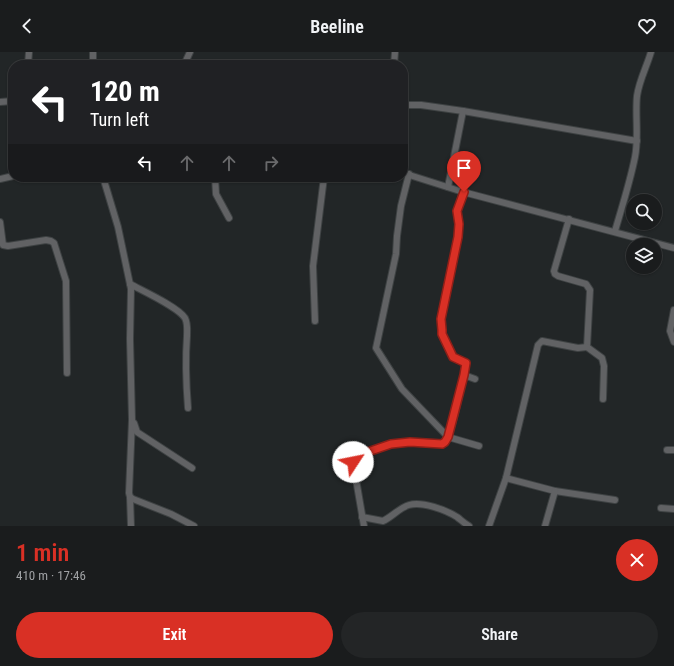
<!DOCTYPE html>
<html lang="en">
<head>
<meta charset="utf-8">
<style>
	body { margin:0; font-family:"Roboto Condensed",sans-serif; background:#232526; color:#f1f3f6; height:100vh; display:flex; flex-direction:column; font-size:15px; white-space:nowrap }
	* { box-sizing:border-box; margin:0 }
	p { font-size:13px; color:#9fa1a4 }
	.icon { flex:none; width:22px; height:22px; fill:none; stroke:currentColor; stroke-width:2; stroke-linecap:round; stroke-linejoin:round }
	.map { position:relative; height:474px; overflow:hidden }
	.sheet { display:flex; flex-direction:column; background:#1a1c1d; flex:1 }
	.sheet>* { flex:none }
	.hud { position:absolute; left:8px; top:8px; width:400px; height:122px; border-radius:16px; box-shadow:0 1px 3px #0004,0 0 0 1px #383a3b; background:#202124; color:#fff; overflow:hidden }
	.fabs { position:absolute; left:626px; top:142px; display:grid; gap:8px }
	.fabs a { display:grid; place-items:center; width:36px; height:36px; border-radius:50%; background:#1a1c1d; box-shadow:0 1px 3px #0004,0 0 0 1px #383a3b; font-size:20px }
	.pin { position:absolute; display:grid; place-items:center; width:34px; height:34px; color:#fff; margin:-41px -17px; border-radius:50% 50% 50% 0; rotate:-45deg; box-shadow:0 0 4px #0007 }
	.pin .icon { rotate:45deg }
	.me { position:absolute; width:44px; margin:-22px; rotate:56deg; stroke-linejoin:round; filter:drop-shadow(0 0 3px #0008) }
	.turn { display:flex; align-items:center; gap:14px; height:84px; padding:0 16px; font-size:18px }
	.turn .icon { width:52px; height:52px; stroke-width:2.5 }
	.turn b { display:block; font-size:28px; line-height:34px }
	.lanes { display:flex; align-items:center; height:38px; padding:0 16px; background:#0003; justify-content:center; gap:20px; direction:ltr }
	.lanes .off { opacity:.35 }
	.round { display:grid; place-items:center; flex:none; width:42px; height:42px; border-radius:21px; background:#232526 }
	.summary { display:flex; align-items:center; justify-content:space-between; height:68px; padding:0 16px }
	h1 { font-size:24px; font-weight:600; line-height:30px; color:#d93025 }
	.action { display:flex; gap:8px; margin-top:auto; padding:8px 16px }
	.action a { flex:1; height:46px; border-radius:24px; background:#d93025; color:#fff; font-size:16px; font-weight:600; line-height:46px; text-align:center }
	.action a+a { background:#232526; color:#f1f3f6 }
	header { display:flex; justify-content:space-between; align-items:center; height:52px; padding:0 16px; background:#1a1c1d; font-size:18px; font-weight:600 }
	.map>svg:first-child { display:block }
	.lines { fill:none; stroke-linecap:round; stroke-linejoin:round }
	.street-casing { stroke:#3e4243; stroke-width:8 }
	.street { stroke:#616264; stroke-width:6 }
	.route-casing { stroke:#8d1f18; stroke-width:10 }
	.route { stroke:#d93025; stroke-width:7 }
</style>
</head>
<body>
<header><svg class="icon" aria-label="back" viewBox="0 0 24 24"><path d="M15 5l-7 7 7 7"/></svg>Beeline<svg class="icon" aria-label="heart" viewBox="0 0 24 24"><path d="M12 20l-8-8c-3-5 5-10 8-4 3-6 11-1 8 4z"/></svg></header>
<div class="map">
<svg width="674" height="474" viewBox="0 0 674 474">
	<rect width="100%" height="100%" fill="#222627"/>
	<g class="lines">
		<g class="street-casing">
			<g id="street">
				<path d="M93 0V13"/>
				<path d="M28 13 29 0"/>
				<path d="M184 13 190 0"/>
				<path d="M394 13 395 0"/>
				<path d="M0 50 13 49"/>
				<path d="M403 52 405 53H421L463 59 637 89"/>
				<path d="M403 121 463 140 674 196"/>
				<path d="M409 122 401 154 397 184 396 202 376 296 402 337 448 385 479 394"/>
				<path d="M103 125 118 175 131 237 130 287 132 368 129 441 130 445 133 447 171 462 194 474"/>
				<path d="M215 125 216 142 229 166"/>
				<path d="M0 127 13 124"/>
				<path d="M448 135 463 59"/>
				<path d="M463 140 457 159 459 172 458 185 441 267V272L442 278V282L453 305 466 311 464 323 475 327"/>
				<path d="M569 167 554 219 555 222 558 224 586 232 590 238 587 295"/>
				<path d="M0 170 3 193 8 194 46 188 51 189 54 191 66 229 67 321"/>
				<path d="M615 179C622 155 630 130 635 105 639 85 635 64 637 44 639 29 647 14 651 0"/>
				<path d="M130 232C143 239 178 255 185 266 188 272 187 278 187 284 185 310 186 331 188 356"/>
				<path d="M674 258 670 279 674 290"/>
				<path d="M315 269 313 214 324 125"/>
				<path d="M587 295 602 306 604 314 603 347"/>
				<path d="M134 371 137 380 192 416"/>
				<path d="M667 398H674"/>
				<path d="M506 426 555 439 615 448"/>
				<path d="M130 445 131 474"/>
				<path d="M661 456 674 457"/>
				<path d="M362 465 383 469C392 465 399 456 409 453 422 449 446 458 457 465 461 468 464 471 469 474"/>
				<path d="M364 474 353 410 354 406C358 403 363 402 368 400 395 388 414 390 442 392 452 386 460 337 464 323"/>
				<path d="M489 474 506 426 538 293 542 289 578 296 587 295"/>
				<path d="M545 474 555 439"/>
			</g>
		</g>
		<use href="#street" class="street"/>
	</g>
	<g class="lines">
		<g class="route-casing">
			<path id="route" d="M353 410 354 406 356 404 391 392 410 390 442 392 445 390 448 385 464 323 466 311 453 305 442 282V278L441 267 458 185 459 172 457 159 464 140"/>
		</g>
		<use href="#route" class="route"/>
	</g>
</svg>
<div class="fabs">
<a><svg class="icon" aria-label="search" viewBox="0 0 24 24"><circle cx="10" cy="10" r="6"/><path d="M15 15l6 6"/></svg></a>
<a><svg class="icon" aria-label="layers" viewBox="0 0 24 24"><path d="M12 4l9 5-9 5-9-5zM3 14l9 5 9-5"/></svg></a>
</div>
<div class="pin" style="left:464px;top:140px;background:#d93025"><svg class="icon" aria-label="arrive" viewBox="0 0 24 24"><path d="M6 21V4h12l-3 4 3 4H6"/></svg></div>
<svg class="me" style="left:353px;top:410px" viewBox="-20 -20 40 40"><circle r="19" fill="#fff"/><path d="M0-13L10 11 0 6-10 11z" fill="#d93025"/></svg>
<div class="hud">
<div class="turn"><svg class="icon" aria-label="left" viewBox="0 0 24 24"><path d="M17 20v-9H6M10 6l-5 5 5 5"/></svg><div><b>120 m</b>Turn left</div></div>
<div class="lanes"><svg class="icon" aria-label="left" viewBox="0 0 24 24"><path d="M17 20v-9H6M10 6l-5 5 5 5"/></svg><svg class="icon off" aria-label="ahead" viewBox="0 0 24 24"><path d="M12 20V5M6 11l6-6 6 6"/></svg><svg class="icon off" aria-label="ahead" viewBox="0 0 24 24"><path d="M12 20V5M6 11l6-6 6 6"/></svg><svg class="icon off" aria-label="right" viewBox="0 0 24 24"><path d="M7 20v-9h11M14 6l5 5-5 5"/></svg></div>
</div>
</div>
<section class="sheet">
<div class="summary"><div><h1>1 min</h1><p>410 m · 17:46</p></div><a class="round" style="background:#d93025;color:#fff"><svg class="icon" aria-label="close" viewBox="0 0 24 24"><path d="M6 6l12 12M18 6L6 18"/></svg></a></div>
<div class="action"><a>Exit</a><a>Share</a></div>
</section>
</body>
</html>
